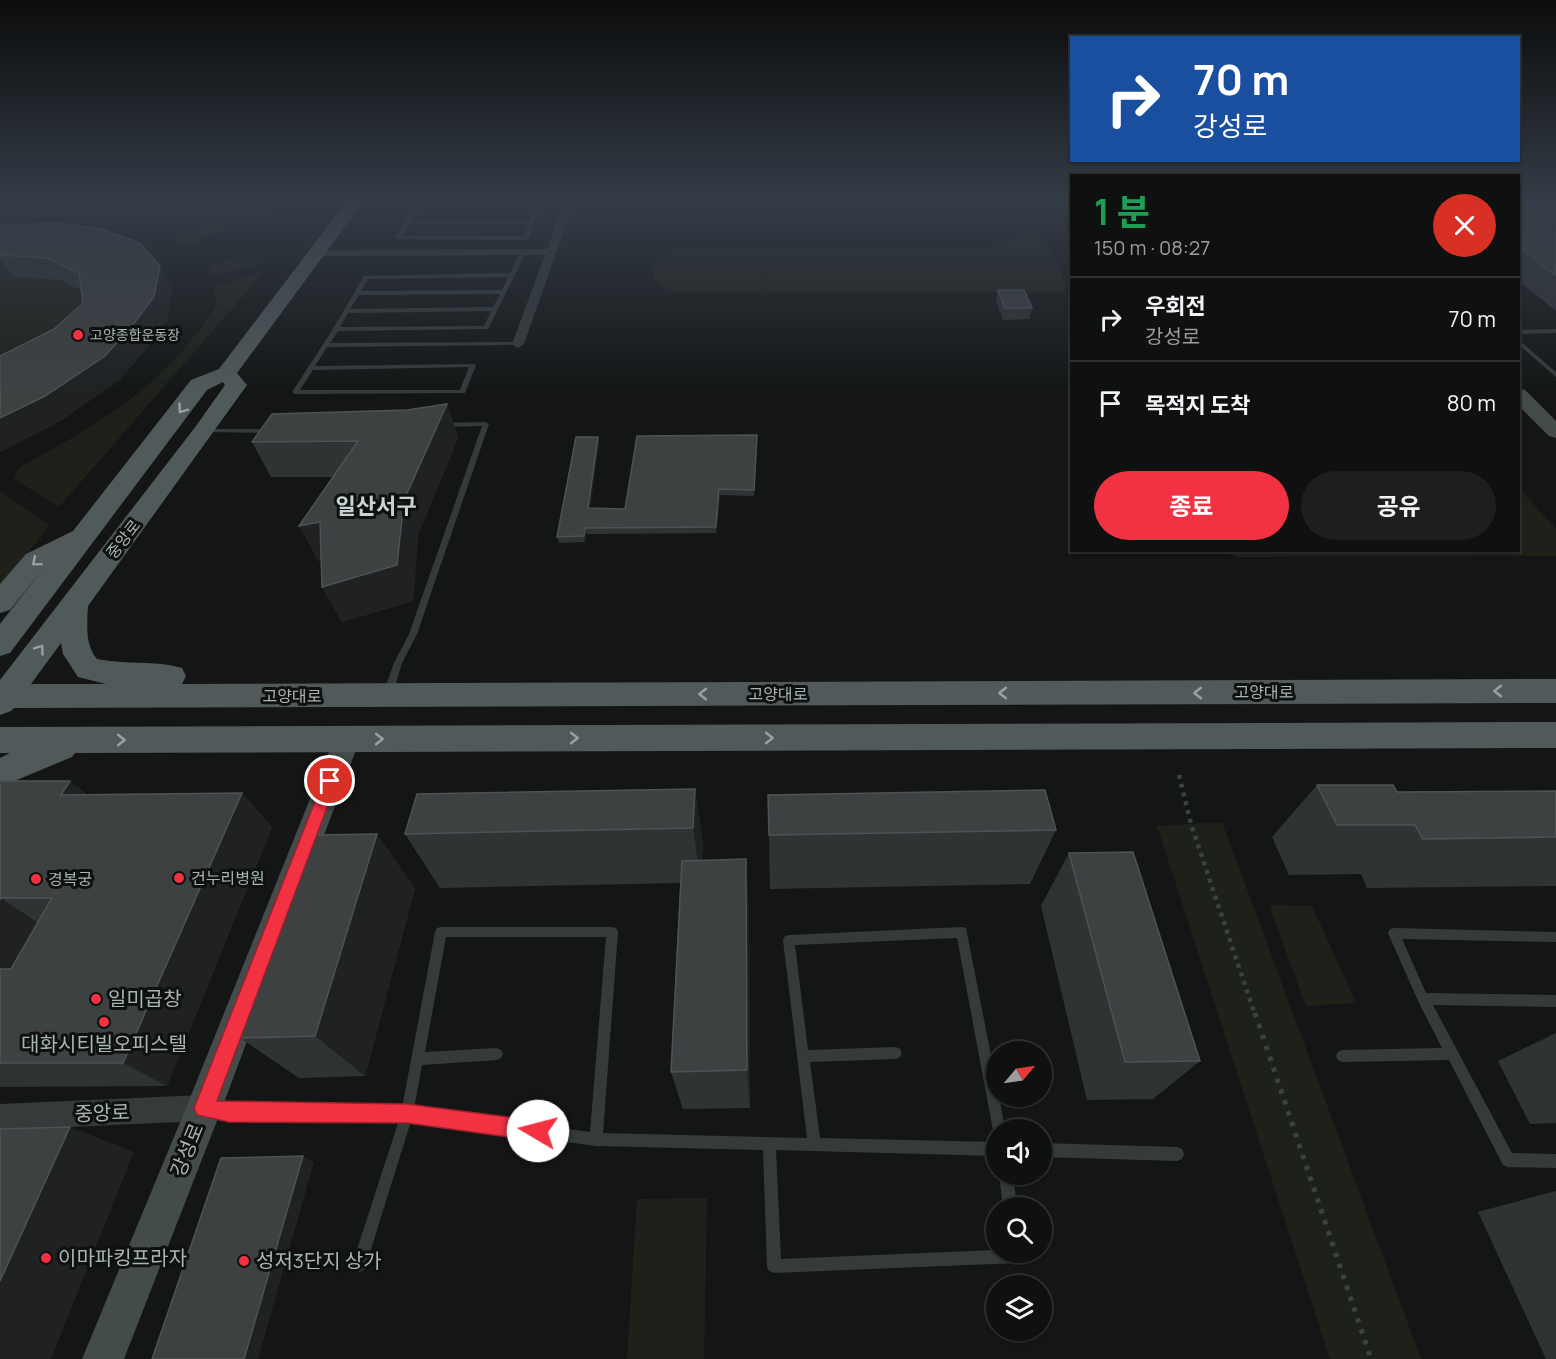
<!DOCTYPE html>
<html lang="ko">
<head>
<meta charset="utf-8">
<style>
	body { margin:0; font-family:Manrope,"Noto Sans KR",sans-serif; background:#1d1e1e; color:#f1f3f6; height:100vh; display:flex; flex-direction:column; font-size:22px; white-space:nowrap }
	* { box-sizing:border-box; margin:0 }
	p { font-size:20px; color:#9b9d9f }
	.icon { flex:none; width:33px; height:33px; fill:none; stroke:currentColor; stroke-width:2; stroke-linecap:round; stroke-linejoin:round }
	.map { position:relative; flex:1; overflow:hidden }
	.side { position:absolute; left:1070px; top:174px; width:450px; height:378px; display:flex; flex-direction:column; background:#0f1010; border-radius:0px; box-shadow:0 2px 4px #0004,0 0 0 2px #2f3030 }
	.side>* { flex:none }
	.banner { position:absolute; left:1070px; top:36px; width:450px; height:126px; border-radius:0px; box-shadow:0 2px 4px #0004,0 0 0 2px #2f3030; background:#1a4fa0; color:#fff; overflow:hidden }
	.needle { width:39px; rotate:61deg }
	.tools { position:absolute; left:986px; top:1041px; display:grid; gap:12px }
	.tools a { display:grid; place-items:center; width:66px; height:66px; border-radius:50%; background:#0f1010; box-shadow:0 2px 4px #0004,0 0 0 2px #2f3030; font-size:30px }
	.pin { position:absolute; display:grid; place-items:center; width:51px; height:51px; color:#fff; margin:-26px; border:3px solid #fff; border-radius:50%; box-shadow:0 2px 6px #0007 }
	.me { position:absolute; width:66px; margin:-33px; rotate:278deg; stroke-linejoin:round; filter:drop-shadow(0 0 4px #0008) }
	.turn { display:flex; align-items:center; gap:21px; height:126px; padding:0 24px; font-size:27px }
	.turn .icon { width:78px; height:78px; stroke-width:2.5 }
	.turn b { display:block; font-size:42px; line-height:51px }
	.round { display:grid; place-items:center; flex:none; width:63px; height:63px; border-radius:32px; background:#1d1e1e }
	.headline { display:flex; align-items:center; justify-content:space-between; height:102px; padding:0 24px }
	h1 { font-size:36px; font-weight:700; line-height:45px; color:#1e9e55 }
	.cta { display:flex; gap:12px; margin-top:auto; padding:12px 24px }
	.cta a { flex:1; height:69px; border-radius:36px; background:#f23142; color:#fff; font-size:24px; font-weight:700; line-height:69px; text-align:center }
	.cta a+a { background:#1d1e1e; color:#f1f3f6 }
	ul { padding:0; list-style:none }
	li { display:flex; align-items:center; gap:18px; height:84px; padding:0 24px; border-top:2px solid #2f3030 }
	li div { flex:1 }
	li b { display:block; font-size:22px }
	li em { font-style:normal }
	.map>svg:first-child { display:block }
	.green { fill:#1e211a }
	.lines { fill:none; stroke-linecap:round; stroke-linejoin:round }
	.path-far2 { stroke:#3b4242; stroke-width:2; stroke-dasharray:1.5 3; stroke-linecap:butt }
	.path-far1 { stroke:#3b4242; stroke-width:4.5; stroke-dasharray:4 5; stroke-linecap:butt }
	.path { stroke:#3b4242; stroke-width:5; stroke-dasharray:4.5 7; stroke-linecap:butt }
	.lane { fill:#353b3b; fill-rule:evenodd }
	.street { fill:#353b3b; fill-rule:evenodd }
	.secondary { fill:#434b4b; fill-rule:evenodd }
	.primary { fill:#515a5a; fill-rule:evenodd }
	.wall { fill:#303334 }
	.shaded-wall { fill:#1f2122 }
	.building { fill:#3d4142; stroke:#4d5354; stroke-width:1.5 }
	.oneway { stroke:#95a4a3 }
	.route { fill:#f23142; stroke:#9d202b; stroke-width:1.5 }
	.poi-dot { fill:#f23142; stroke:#0f1111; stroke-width:2 }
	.labels { text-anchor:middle; stroke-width:6; stroke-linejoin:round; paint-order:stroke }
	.far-poi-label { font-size:14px; fill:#a6b6b5; stroke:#0f1111; text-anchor:start }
	.street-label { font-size:16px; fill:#a6b6b5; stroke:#0f1111 }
	.poi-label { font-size:16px; fill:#a6b6b5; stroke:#0f1111; text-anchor:start }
	.near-poi-label { font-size:20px; fill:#a6b6b5; stroke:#0f1111; text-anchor:start }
	.near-street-label { font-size:20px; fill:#a6b6b5; stroke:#0f1111 }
	.district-label { font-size:22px; font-weight:bold; fill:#c7d2d2; stroke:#0f1111 }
</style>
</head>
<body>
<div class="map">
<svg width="1556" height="1359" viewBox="0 0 1556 1359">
	<rect width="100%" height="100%" fill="#141616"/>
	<g class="green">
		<path d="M292 202 266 211 236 217H26L2 210 0 204Z"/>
		<path d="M214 221 230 228 186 245 170 238Z"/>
		<path d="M1033 236 1044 240C1052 255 1063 272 1066 289L1063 293H673C658 288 644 272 660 258 666 253 675 251 682 249H988L1021 237Z"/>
		<path d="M0 246 172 288 167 320 120 379 0 452Z"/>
		<path d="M258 251 267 262 215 276 207 265Z"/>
		<path d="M265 271 59 507 14 479 19 468C101 422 167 386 217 303L214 287Z"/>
		<path d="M1518 487 1556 529V556L1237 557 1225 551 1518 550Z"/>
		<path d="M0 491 49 525 0 590Z"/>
		<path d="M1222 822 1421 1359H1330L1157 826Z"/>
		<path d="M1269 905 1312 906 1356 1003 1306 1006Z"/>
		<path d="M707 1198 704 1359H627L637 1199Z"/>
	</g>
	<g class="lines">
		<path class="path-far2" d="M1039 204H1071"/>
		<path class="path-far1" d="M1179 775 1191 824 1255 1015"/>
		<path class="path" d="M1255 1013 1371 1359"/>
		<g class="lane">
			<path d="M417 202H422L411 221H530L534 211 538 212 529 238 526 240 396 239 395 238ZM409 224H529L524 236H402Z"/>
			<path d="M521 251 526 252 488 329 338 331 330 343 518 342 521 344 520 345 327 347 315 366 475 364 476 365 465 393 295 394 292 392 333 329 364 276 510 273ZM508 277 502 290 361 291 368 279ZM500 294 493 307 350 309 359 295ZM491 311 484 326 340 327 348 313ZM469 367 460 390H300L313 370Z"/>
			<path d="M1556 329V333L1518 334V330Z"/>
			<path d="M1518 339 1556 372V377L1518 344Z"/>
			<path d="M486 422 489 424 417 634 402 663 393 693 391 696H385L383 693 394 663 409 634 482 426 442 427 439 425 442 423Z"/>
			<path d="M204 429H269L272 431 269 433 202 432V430Z"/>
			<path d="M441 927H612L616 928 618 932 603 1133 807 1138 783 940 785 936 789 935 962 927 966 928 996 1081V1096H999L1005 1130H996V1135L993 1130 957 938 795 945 808 1050 896 1047 900 1049 902 1053 900 1057 896 1059 810 1062 820 1138 996 1142V1156L776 1150 781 1259 996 1250V1252H1023L1024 1256 1022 1261 1017 1263 774 1273 769 1271 767 1266 763 1150 596 1146 411 1121 366 1265 364 1270 359 1272 354 1270 352 1265 399 1120 229 1118 204 1114 203 1109 204 1104 209 1103 229 1106 402 1108 435 932 437 928ZM446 937H606L590 1132 414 1109 422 1065 497 1060 501 1058 503 1054 501 1050 497 1048 425 1052Z"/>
			<path d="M1394 928 1556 932V942L1402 939 1426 993 1556 995V1007L1433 1005 1512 1153 1556 1154V1168L1508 1167 1503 1165 1449 1060 1342 1062 1338 1060 1336 1056 1338 1052 1342 1050 1442 1048 1419 1003 1388 933 1390 929Z"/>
			<path d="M1041 1143 1177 1147 1182 1149 1184 1154 1182 1159 1177 1161 1041 1157Z"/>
			<path d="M999 1174H1013L1017 1208H1003Z"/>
		</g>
		<g class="street">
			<path d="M564 202H574L524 344 518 348 512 344 545 255 317 256 312 253 317 250 547 249Z"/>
			<path d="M204 1095 213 1099 217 1108 213 1117 204 1121 0 1130V1104Z"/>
		</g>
		<g class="secondary">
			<path d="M1518 388 1525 390 1556 421V438L1549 436 1518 405Z"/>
			<path d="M347 728 357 731 360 739 222 1108 124 1359H82L186 1108 334 739 337 731Z"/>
		</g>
		<g class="primary">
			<path d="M346 202H363L237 373 247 385 88 606C87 624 85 645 97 659 125 665 155 660 182 668L186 676 182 684 1556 679V703L14 708 11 711 0 715V680L196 426 225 385 223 382 207 390 10 653 0 656V624L46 565 10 610 0 613V584L26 554 73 531 191 380 219 369ZM61 643 63 654 78 677 106 684H31Z"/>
			<path d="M1556 722V748L75 753 72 757 0 787V758L10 753H0V727Z"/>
		</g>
	</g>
	<g class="wall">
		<path d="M1518 202H1556V311L1518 280Z"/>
		<path d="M0 225 160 266 172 288 167 320 146 349 120 379 62 420 0 452V356L54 329 83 303 81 290 61 280 13 277 0 278Z"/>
		<path d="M998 290 1032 308 1029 319 1003 320 996 301Z"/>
		<path d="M447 404 458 438 418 535 413 601 342 622 322 587V561H318L333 477H271L252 442 407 410Z"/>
		<path d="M598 437 599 443 590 508 625 509 757 441 754 496 720 495 716 533 586 534 585 542 559 543 557 537Z"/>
		<path d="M0 781H70L86 794 242 793 272 827 167 1086 0 1087Z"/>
		<path d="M1317 785 1397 792 1556 791V886L1367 888 1361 874 1289 875 1272 837Z"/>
		<path d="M695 789 703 845 702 860 749 912 750 1108 683 1109 671 1072 680 883 440 888 405 834Z"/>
		<path d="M768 795 1056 830 1030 884 770 889Z"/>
		<path d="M1069 853 1200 1061 1153 1099 1087 1100 1041 906Z"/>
		<path d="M415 888 365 1076 299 1078 240 1038Z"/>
		<path d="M1556 1033V1123L1530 1124 1498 1061Z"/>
		<path d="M1556 1191V1359H1546L1478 1212Z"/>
	</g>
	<g class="shaded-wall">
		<path d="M0 258 13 277 0 278Z"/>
		<path d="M160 266 172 288 167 320 146 349 120 379 62 420 0 452V418Z"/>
		<path d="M447 404 458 438 418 535 413 601 342 622 322 587Z"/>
		<path d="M598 437 599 443 589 514 588 508Z"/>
		<path d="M719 489 720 495 716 533V527Z"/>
		<path d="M320 522 339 557 318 561 299 526Z"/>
		<path d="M585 528 586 534 585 542 584 536Z"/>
		<path d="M70 781 109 815 61 795Z"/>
		<path d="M695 789 703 845 701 883 693 828Z"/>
		<path d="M242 793 272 827 167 1086 123 1063Z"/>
		<path d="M377 834 415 888 365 1076 315 1036Z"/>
		<path d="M746 859 749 912 750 1108 747 1070Z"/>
		<path d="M1 898 47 929 0 992V900Z"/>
		<path d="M70 1127 134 1152 51 1359H0V1281Z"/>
		<path d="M303 1156 314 1162 258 1359H244Z"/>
	</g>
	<g class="building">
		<path d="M1518 202H1556V276L1518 246Z"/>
		<path d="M58 223 101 229 140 243 160 266 154 297 132 326 105 356 45 396 0 418V356L54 329 83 303 79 273 47 258 0 255V225Z"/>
		<path d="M998 290H1024L1032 308H1005Z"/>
		<path d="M447 404 404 500 397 565 322 587 320 522 299 526 358 441 252 442 272 414 407 410Z"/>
		<path d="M757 435 754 490 719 489 716 527 585 528 584 536 557 537 576 437H598L588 508 625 509 637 436Z"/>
		<path d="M0 781H70L61 795 242 793 123 1063H0V969H11L52 898H1L0 900Z"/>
		<path d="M1317 785H1393L1397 792 1556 791V837L1423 839 1415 825H1337Z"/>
		<path d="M695 789 693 828 405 834 417 794Z"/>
		<path d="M1045 790 1056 830 769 835 768 795Z"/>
		<path d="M377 834 315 1036 240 1038 314 835Z"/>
		<path d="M1133 852 1200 1061 1125 1062 1069 853Z"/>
		<path d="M746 859 747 1070 671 1072 682 861Z"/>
		<path d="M70 1127 0 1281V1129Z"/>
		<path d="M303 1156 244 1359H152L221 1158Z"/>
	</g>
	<defs><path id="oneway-chevron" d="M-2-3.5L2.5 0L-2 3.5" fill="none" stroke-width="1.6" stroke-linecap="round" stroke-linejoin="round" transform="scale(1.5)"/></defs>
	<g class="oneway">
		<use href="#oneway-chevron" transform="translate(182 409) rotate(126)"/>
		<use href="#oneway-chevron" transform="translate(36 562) rotate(140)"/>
		<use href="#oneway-chevron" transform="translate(40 649) rotate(-54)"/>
		<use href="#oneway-chevron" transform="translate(1498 691) rotate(180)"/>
		<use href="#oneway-chevron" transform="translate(1003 693) rotate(180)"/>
		<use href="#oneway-chevron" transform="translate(1198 693) rotate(180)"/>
		<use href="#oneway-chevron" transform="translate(703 694) rotate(180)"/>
		<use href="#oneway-chevron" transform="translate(574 738)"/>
		<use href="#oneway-chevron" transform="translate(769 738)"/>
		<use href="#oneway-chevron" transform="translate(379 739)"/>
		<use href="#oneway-chevron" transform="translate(121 740)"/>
	</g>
	<linearGradient id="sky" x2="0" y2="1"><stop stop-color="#0b0c0c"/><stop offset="0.51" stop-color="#343c47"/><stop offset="1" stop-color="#343c47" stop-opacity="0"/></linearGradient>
	<rect width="1556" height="393" fill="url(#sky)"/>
	<path class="route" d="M330 775 335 776 337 781 217 1101 407 1104 538 1121 545 1124 548 1131 545 1138 538 1141 407 1123 229 1122 197 1115 194 1108 323 781 325 776Z"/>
	<g class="poi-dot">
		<circle cx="78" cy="335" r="6"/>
		<circle cx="179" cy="878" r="6"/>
		<circle cx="36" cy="879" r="6"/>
		<circle cx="96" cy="999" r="6"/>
		<circle cx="104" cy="1022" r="6"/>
		<circle cx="46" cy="1258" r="6"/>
		<circle cx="244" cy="1261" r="6"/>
	</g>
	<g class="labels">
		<g class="far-poi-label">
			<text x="90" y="340">고양종합운동장</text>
		</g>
		<g class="street-label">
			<text transform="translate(123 539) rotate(-52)" y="6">중앙로</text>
			<text x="1264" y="698">고양대로</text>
			<text x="778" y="700">고양대로</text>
			<text x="292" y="702">고양대로</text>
		</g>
		<g class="poi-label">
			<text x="191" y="884">건누리병원</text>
			<text x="48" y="885">경복궁</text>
		</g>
		<g class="near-poi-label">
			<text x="108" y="1006">일미곱창</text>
			<text x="104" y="1051" text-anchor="middle">대화시티빌오피스텔</text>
			<text x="58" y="1265">이마파킹프라자</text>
			<text x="256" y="1268">성저3단지 상가</text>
		</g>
		<g class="near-street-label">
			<text transform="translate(102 1113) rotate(-2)" y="7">중앙로</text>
			<text transform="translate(187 1150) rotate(-68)" y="7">강성로</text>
		</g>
		<g class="district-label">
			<text x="376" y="514">일산서구</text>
		</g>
	</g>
</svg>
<div class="tools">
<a><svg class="needle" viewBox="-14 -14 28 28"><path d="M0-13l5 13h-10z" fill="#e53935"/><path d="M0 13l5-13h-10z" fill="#9b9d9f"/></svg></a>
<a><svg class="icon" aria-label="sound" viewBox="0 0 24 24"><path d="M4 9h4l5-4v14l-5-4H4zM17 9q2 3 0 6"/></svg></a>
<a><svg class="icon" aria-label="search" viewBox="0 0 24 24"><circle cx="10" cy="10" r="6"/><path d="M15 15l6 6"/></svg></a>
<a><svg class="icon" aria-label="layers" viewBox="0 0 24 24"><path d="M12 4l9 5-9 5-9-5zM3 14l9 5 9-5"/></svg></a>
</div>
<div class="pin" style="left:330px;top:781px;background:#d93025"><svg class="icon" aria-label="arrive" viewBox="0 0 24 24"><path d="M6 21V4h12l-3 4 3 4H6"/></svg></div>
<svg class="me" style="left:538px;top:1131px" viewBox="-20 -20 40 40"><circle r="19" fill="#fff"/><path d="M0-13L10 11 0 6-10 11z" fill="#f23142"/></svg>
<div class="banner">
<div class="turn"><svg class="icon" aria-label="right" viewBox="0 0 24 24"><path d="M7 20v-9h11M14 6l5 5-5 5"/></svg><div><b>70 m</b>강성로</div></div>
</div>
<section class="side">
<div class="headline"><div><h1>1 분</h1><p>150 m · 08:27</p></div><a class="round" style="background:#d93025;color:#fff"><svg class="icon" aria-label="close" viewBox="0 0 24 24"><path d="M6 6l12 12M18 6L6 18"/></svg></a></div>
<ul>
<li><svg class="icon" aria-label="right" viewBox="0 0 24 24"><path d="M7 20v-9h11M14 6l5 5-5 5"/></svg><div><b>우회전</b><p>강성로</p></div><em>70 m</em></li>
<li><svg class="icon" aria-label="arrive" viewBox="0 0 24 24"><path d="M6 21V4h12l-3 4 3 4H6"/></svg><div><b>목적지 도착</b></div><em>80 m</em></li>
</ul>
<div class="cta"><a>종료</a><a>공유</a></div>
</section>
</div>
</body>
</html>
